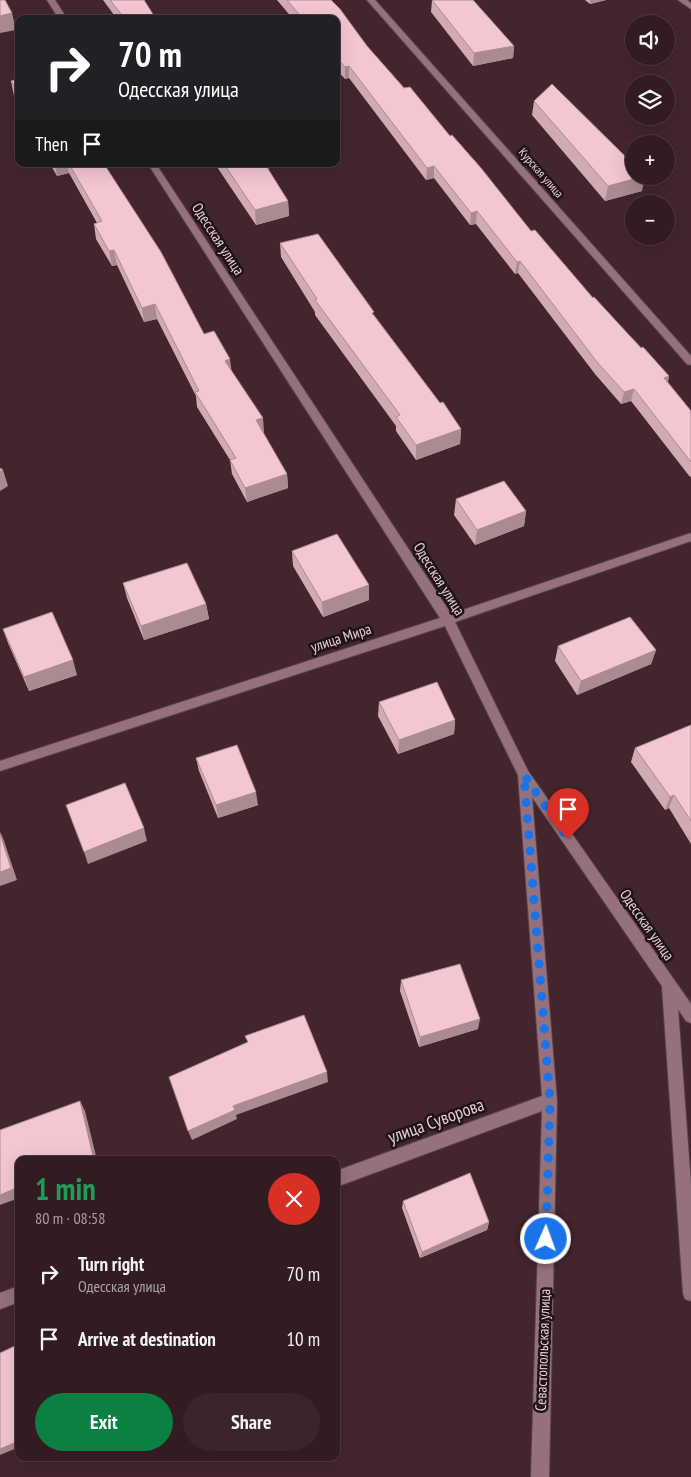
<!DOCTYPE html>
<html lang="en">
<head>
<meta charset="utf-8">
<style>
	body { margin:0; font-family:"PT Sans Narrow",sans-serif; background:#3a252a; color:#f1f3f6; height:100vh; display:flex; flex-direction:column; font-size:19px; white-space:nowrap }
	* { box-sizing:border-box; margin:0 }
	p { font-size:16px; color:#a8a1a5 }
	.icon { flex:none; width:28px; height:28px; fill:none; stroke:currentColor; stroke-width:2; stroke-linecap:round; stroke-linejoin:round }
	.map { position:relative; flex:1; overflow:hidden }
	.details { position:absolute; left:15px; top:1156px; width:325px; height:305px; display:flex; flex-direction:column; background:#321c22; border-radius:10px; box-shadow:0 5px 20px #0002,0 0 0 1px #4d3a40 }
	.details>* { flex:none }
	.top-card { position:absolute; left:15px; top:15px; width:325px; height:152px; border-radius:10px; box-shadow:0 5px 20px #0002,0 0 0 1px #4d3a40; background:#202124; color:#fff; overflow:hidden }
	.controls { position:absolute; left:625px; top:15px; display:grid; gap:10px }
	.controls a { display:grid; place-items:center; width:50px; height:50px; border-radius:50%; background:#321c22; box-shadow:0 5px 20px #0002,0 0 0 1px #4d3a40; font-size:25px }
	.pin { position:absolute; display:grid; place-items:center; width:42px; height:42px; color:#fff; margin:-51px -21px; border-radius:50% 50% 50% 0; rotate:-45deg; box-shadow:0 0 5px #0007 }
	.pin .icon { rotate:45deg }
	.me { position:absolute; width:55px; margin:-28px; rotate:2deg; stroke-linejoin:round; filter:drop-shadow(0 0 4px #0008) }
	.turn { display:flex; align-items:center; gap:18px; height:105px; padding:0 20px; font-size:22px }
	.turn .icon { width:65px; height:65px; stroke-width:2.5 }
	.turn b { display:block; font-size:35px; line-height:42px }
	.then { display:flex; align-items:center; height:48px; padding:0 20px; background:#0003; gap:10px; font-size:19px }
	.round { display:grid; place-items:center; flex:none; width:52px; height:52px; border-radius:26px; background:#3a252a }
	.headline { display:flex; align-items:center; justify-content:space-between; height:85px; padding:0 20px }
	h1 { font-size:30px; font-weight:800; line-height:38px; color:#1e9e55 }
	.button { display:flex; gap:10px; margin-top:auto; padding:10px 20px }
	.button a { flex:1; height:58px; border-radius:30px; background:#0b8043; color:#fff; font-size:20px; font-weight:800; line-height:58px; text-align:center }
	.button a+a { background:#3a252a; color:#f1f3f6 }
	ul { padding:0; list-style:none }
	li { display:flex; align-items:center; gap:15px; height:65px; padding:0 20px }
	li div { flex:1 }
	li b { display:block; font-size:19px }
	li em { font-style:normal }
	.map>svg:first-child { display:block }
	.lines { fill:none; stroke-linecap:round; stroke-linejoin:round }
	.minor-casing { stroke:#5d444b; stroke-width:2 }
	.minor { fill:#95727b; fill-rule:evenodd }
	.wall { fill:#d1aab4 }
	.shaded-wall { fill:#aa8b92 }
	.building { fill:#f3c6d1; stroke:#aa8b92 }
	.route { stroke:#1a73e8; stroke-width:9; stroke-dasharray:0 16.2 }
	.labels { text-anchor:middle; stroke-width:5; stroke-linejoin:round; paint-order:stroke }
	.far-street-label { font-size:12px; fill:#e4d0d5; stroke:#201317 }
	.street-label { font-size:15px; fill:#e4d0d5; stroke:#201317 }
	.near-street-label { font-size:18px; fill:#e4d0d5; stroke:#201317 }
</style>
</head>
<body>
<div class="map">
<svg width="691" height="1477" viewBox="0 0 691 1477">
	<rect width="100%" height="100%" fill="#43252e"/>
	<g class="lines">
		<g class="minor-casing">
			<g id="minor">
				<path d="M47 0H55L67 19H59Z"/>
				<path d="M367 0H375L691 356V365L687 364Z"/>
				<path d="M678 0H687L691 3V9Z"/>
				<path d="M148 164H156L451 614 691 533V541L455 622 528 771 691 1004V1023L686 1021 678 1009 691 1185V1301L685 1299 683 1293 662 986 532 797 557 1101 549 1477H531L542 1111 336 1187V1171L542 1096 518 775 445 626 0 771V761L440 618Z"/>
				<path d="M19 1286V1302L0 1309V1293Z"/>
			</g>
		</g>
		<use href="#minor" class="minor"/>
	</g>
	<g class="wall">
		<path d="M103 0H144L156 19H117Z"/>
		<path d="M277 0H331L367 46 404 88 450 136 531 231 593 298 669 376 668 382 691 411V476L690 477 631 401 621 404 595 374 518 273 515 274 476 224 470 225 434 178 426 180 349 78 345 79 336 69V19H293Z"/>
		<path d="M432 0 514 46 513 58 473 66 431 12Z"/>
		<path d="M585 0H606L590 4Z"/>
		<path d="M19 79V103L14 96 11 81Z"/>
		<path d="M534 101 642 191 605 201 532 115Z"/>
		<path d="M50 164H104L204 334 231 370 264 432H263L287 474 288 488 247 502 232 474 230 460 197 407 196 396 157 319 144 322 117 265 112 266 96 239 94 224 97 223 69 173 57 176Z"/>
		<path d="M215 164H269V171L288 201 289 216 256 225Z"/>
		<path d="M280 243 374 315 440 403 461 429 460 444 416 460 396 431V426L315 315V312L281 257Z"/>
		<path d="M456 499 526 511 524 526 475 545 454 515Z"/>
		<path d="M292 551 369 600 323 617 293 566Z"/>
		<path d="M123 583 206 604 209 619 144 640 127 598Z"/>
		<path d="M3 629 77 675 29 691 8 643Z"/>
		<path d="M558 646 656 650 651 664 577 695 555 661Z"/>
		<path d="M379 702 455 720 454 734 398 754 378 716Z"/>
		<path d="M691 725V844L669 808 665 810 631 762 635 748Z"/>
		<path d="M196 758 258 805 218 818 199 771Z"/>
		<path d="M401 980 478 1029 419 1047 400 991Z"/>
		<path d="M403 1201 489 1222 487 1230 420 1258 402 1208Z"/>
	</g>
	<g class="shaded-wall">
		<path d="M590 0H606L590 4Z"/>
		<path d="M12 13 16 30 0 33V16Z"/>
		<path d="M514 46 513 58 473 66 474 53Z"/>
		<path d="M349 66V78L345 79V67Z"/>
		<path d="M55 164H67L69 173 57 176Z"/>
		<path d="M262 164H269V172Z"/>
		<path d="M434 166V178L426 180 427 168Z"/>
		<path d="M645 176 642 191 605 201 608 186Z"/>
		<path d="M288 201 289 216 256 225 255 210Z"/>
		<path d="M477 211 476 224 470 225 471 213Z"/>
		<path d="M114 250 117 265 112 266 109 251Z"/>
		<path d="M520 261 518 273 515 274 517 262Z"/>
		<path d="M155 304 157 319 144 322 142 308Z"/>
		<path d="M230 359 232 374 225 361Z"/>
		<path d="M669 376 666 388 664 378Z"/>
		<path d="M634 389 631 401 621 404 624 392Z"/>
		<path d="M263 418 264 432 257 434 256 420Z"/>
		<path d="M461 429 460 444 416 460V445Z"/>
		<path d="M3 470 8 486 0 491V472Z"/>
		<path d="M287 474 288 488 247 502 245 488Z"/>
		<path d="M526 511 524 526 475 545 477 530Z"/>
		<path d="M369 585V600L323 617 322 602Z"/>
		<path d="M206 604 209 619 144 640 141 626Z"/>
		<path d="M656 650 651 664 577 695 581 681Z"/>
		<path d="M73 660 77 675 29 691 24 677Z"/>
		<path d="M455 720 454 734 398 754 399 740Z"/>
		<path d="M256 792 258 805 218 818 216 805Z"/>
		<path d="M674 795 669 808 665 810 670 797Z"/>
		<path d="M144 828 147 841 88 864 84 852Z"/>
		<path d="M0 832 3 838 17 880 0 886Z"/>
		<path d="M480 1019 478 1029 419 1047 420 1037Z"/>
		<path d="M327 1072 328 1082 236 1115 237 1119 192 1140 188 1131 233 1106Z"/>
		<path d="M80 1101 85 1111 97 1160H94Z"/>
		<path d="M19 1187V1198L0 1205V1195Z"/>
		<path d="M489 1222 487 1230 420 1258 422 1252Z"/>
		<path d="M19 1441V1447L0 1455V1449Z"/>
	</g>
	<g class="building">
		<path d="M0 0H5L12 13 0 16Z"/>
		<path d="M110 0H144L156 19H125Z"/>
		<path d="M287 0H331L340 9 367 46 404 88 410 87 450 136 452 135 481 168 531 231 535 230 593 298 594 297 641 348 643 347 669 376 664 378 691 411V462L634 389 624 392 597 362 520 261 517 262 477 211 471 213 434 166 427 168 349 66 345 67 336 57V19H303Z"/>
		<path d="M432 0H473L514 46 474 53Z"/>
		<path d="M19 79V93L11 81Z"/>
		<path d="M552 84 634 165V176H645L608 186 534 101Z"/>
		<path d="M69 164H104L161 252 204 334 214 331 230 359 225 361 263 418 256 420 287 474 245 488 230 460 236 458 195 392 199 391 155 304 142 308 114 250 109 251 94 224 102 221Z"/>
		<path d="M224 164H265L288 201 255 210Z"/>
		<path d="M318 234 374 312 372 313 440 403 443 402 461 429 416 445 396 417 400 415 315 300 317 299 280 243Z"/>
		<path d="M0 468 3 470 0 472Z"/>
		<path d="M504 481 526 511 477 530 456 499Z"/>
		<path d="M337 534 369 585 322 602 292 551Z"/>
		<path d="M187 563 206 604 141 626 123 583Z"/>
		<path d="M52 612 73 660 24 677 3 629Z"/>
		<path d="M630 617 656 650 581 681 558 646Z"/>
		<path d="M437 682 455 720 399 740 379 702Z"/>
		<path d="M691 725V821L674 795 670 797 635 748Z"/>
		<path d="M237 745 256 792 216 805 196 758Z"/>
		<path d="M125 783 144 828 84 852 66 805Z"/>
		<path d="M0 834 11 868 0 872Z"/>
		<path d="M460 964 480 1019 420 1037 401 980Z"/>
		<path d="M304 1015 327 1072 233 1106 235 1110 188 1131 169 1077 248 1042 245 1036Z"/>
		<path d="M80 1101 94 1160H19V1187L0 1195V1130Z"/>
		<path d="M470 1173 489 1222 422 1252 403 1201Z"/>
		<path d="M19 1344V1441L0 1449V1353Z"/>
	</g>
	<g class="lines">
		<path class="route" d="M546 1239 550 1101 524 775 568 839"/>
	</g>
	<g class="labels">
		<g class="far-street-label">
			<text transform="translate(541 173) rotate(49)" y="4">Курская улица</text>
		</g>
		<g class="street-label">
			<text transform="translate(218 239) rotate(57)" y="5">Одесская улица</text>
			<text transform="translate(439 579) rotate(58)" y="5">Одесская улица</text>
			<text transform="translate(341 638) rotate(-18)" y="5">улица Мира</text>
			<text transform="translate(647 925) rotate(55)" y="5">Одесская улица</text>
			<text transform="translate(543 1350) rotate(-88)" y="5">Севастопольская улица</text>
		</g>
		<g class="near-street-label">
			<text transform="translate(436 1121) rotate(-20)" y="6">улица Суворова</text>
		</g>
	</g>
</svg>
<div class="controls">
<a><svg class="icon" aria-label="sound" viewBox="0 0 24 24"><path d="M4 9h4l5-4v14l-5-4H4zM17 9q2 3 0 6"/></svg></a>
<a><svg class="icon" aria-label="layers" viewBox="0 0 24 24"><path d="M12 4l9 5-9 5-9-5zM3 14l9 5 9-5"/></svg></a>
<a>+</a>
<a>−</a>
</div>
<div class="pin" style="left:568px;top:839px;background:#d93025"><svg class="icon" aria-label="arrive" viewBox="0 0 24 24"><path d="M6 21V4h12l-3 4 3 4H6"/></svg></div>
<svg class="me" style="left:546px;top:1239px" viewBox="-20 -20 40 40"><circle r="17" fill="#1a73e8" stroke="#fff" stroke-width="3"/><path d="M0-11L8 9 0 5-8 9z" fill="#fff"/></svg>
<div class="top-card">
<div class="turn"><svg class="icon" aria-label="right" viewBox="0 0 24 24"><path d="M7 20v-9h11M14 6l5 5-5 5"/></svg><div><b>70 m</b>Одесская улица</div></div>
<div class="then">Then<svg class="icon" aria-label="arrive" viewBox="0 0 24 24"><path d="M6 21V4h12l-3 4 3 4H6"/></svg></div>
</div>
<section class="details">
<div class="headline"><div><h1>1 min</h1><p>80 m · 08:58</p></div><a class="round" style="background:#d93025;color:#fff"><svg class="icon" aria-label="close" viewBox="0 0 24 24"><path d="M6 6l12 12M18 6L6 18"/></svg></a></div>
<ul>
<li><svg class="icon" aria-label="right" viewBox="0 0 24 24"><path d="M7 20v-9h11M14 6l5 5-5 5"/></svg><div><b>Turn right</b><p>Одесская улица</p></div><em>70 m</em></li>
<li><svg class="icon" aria-label="arrive" viewBox="0 0 24 24"><path d="M6 21V4h12l-3 4 3 4H6"/></svg><div><b>Arrive at destination</b></div><em>10 m</em></li>
</ul>
<div class="button"><a>Exit</a><a>Share</a></div>
</section>
</div>
</body>
</html>
